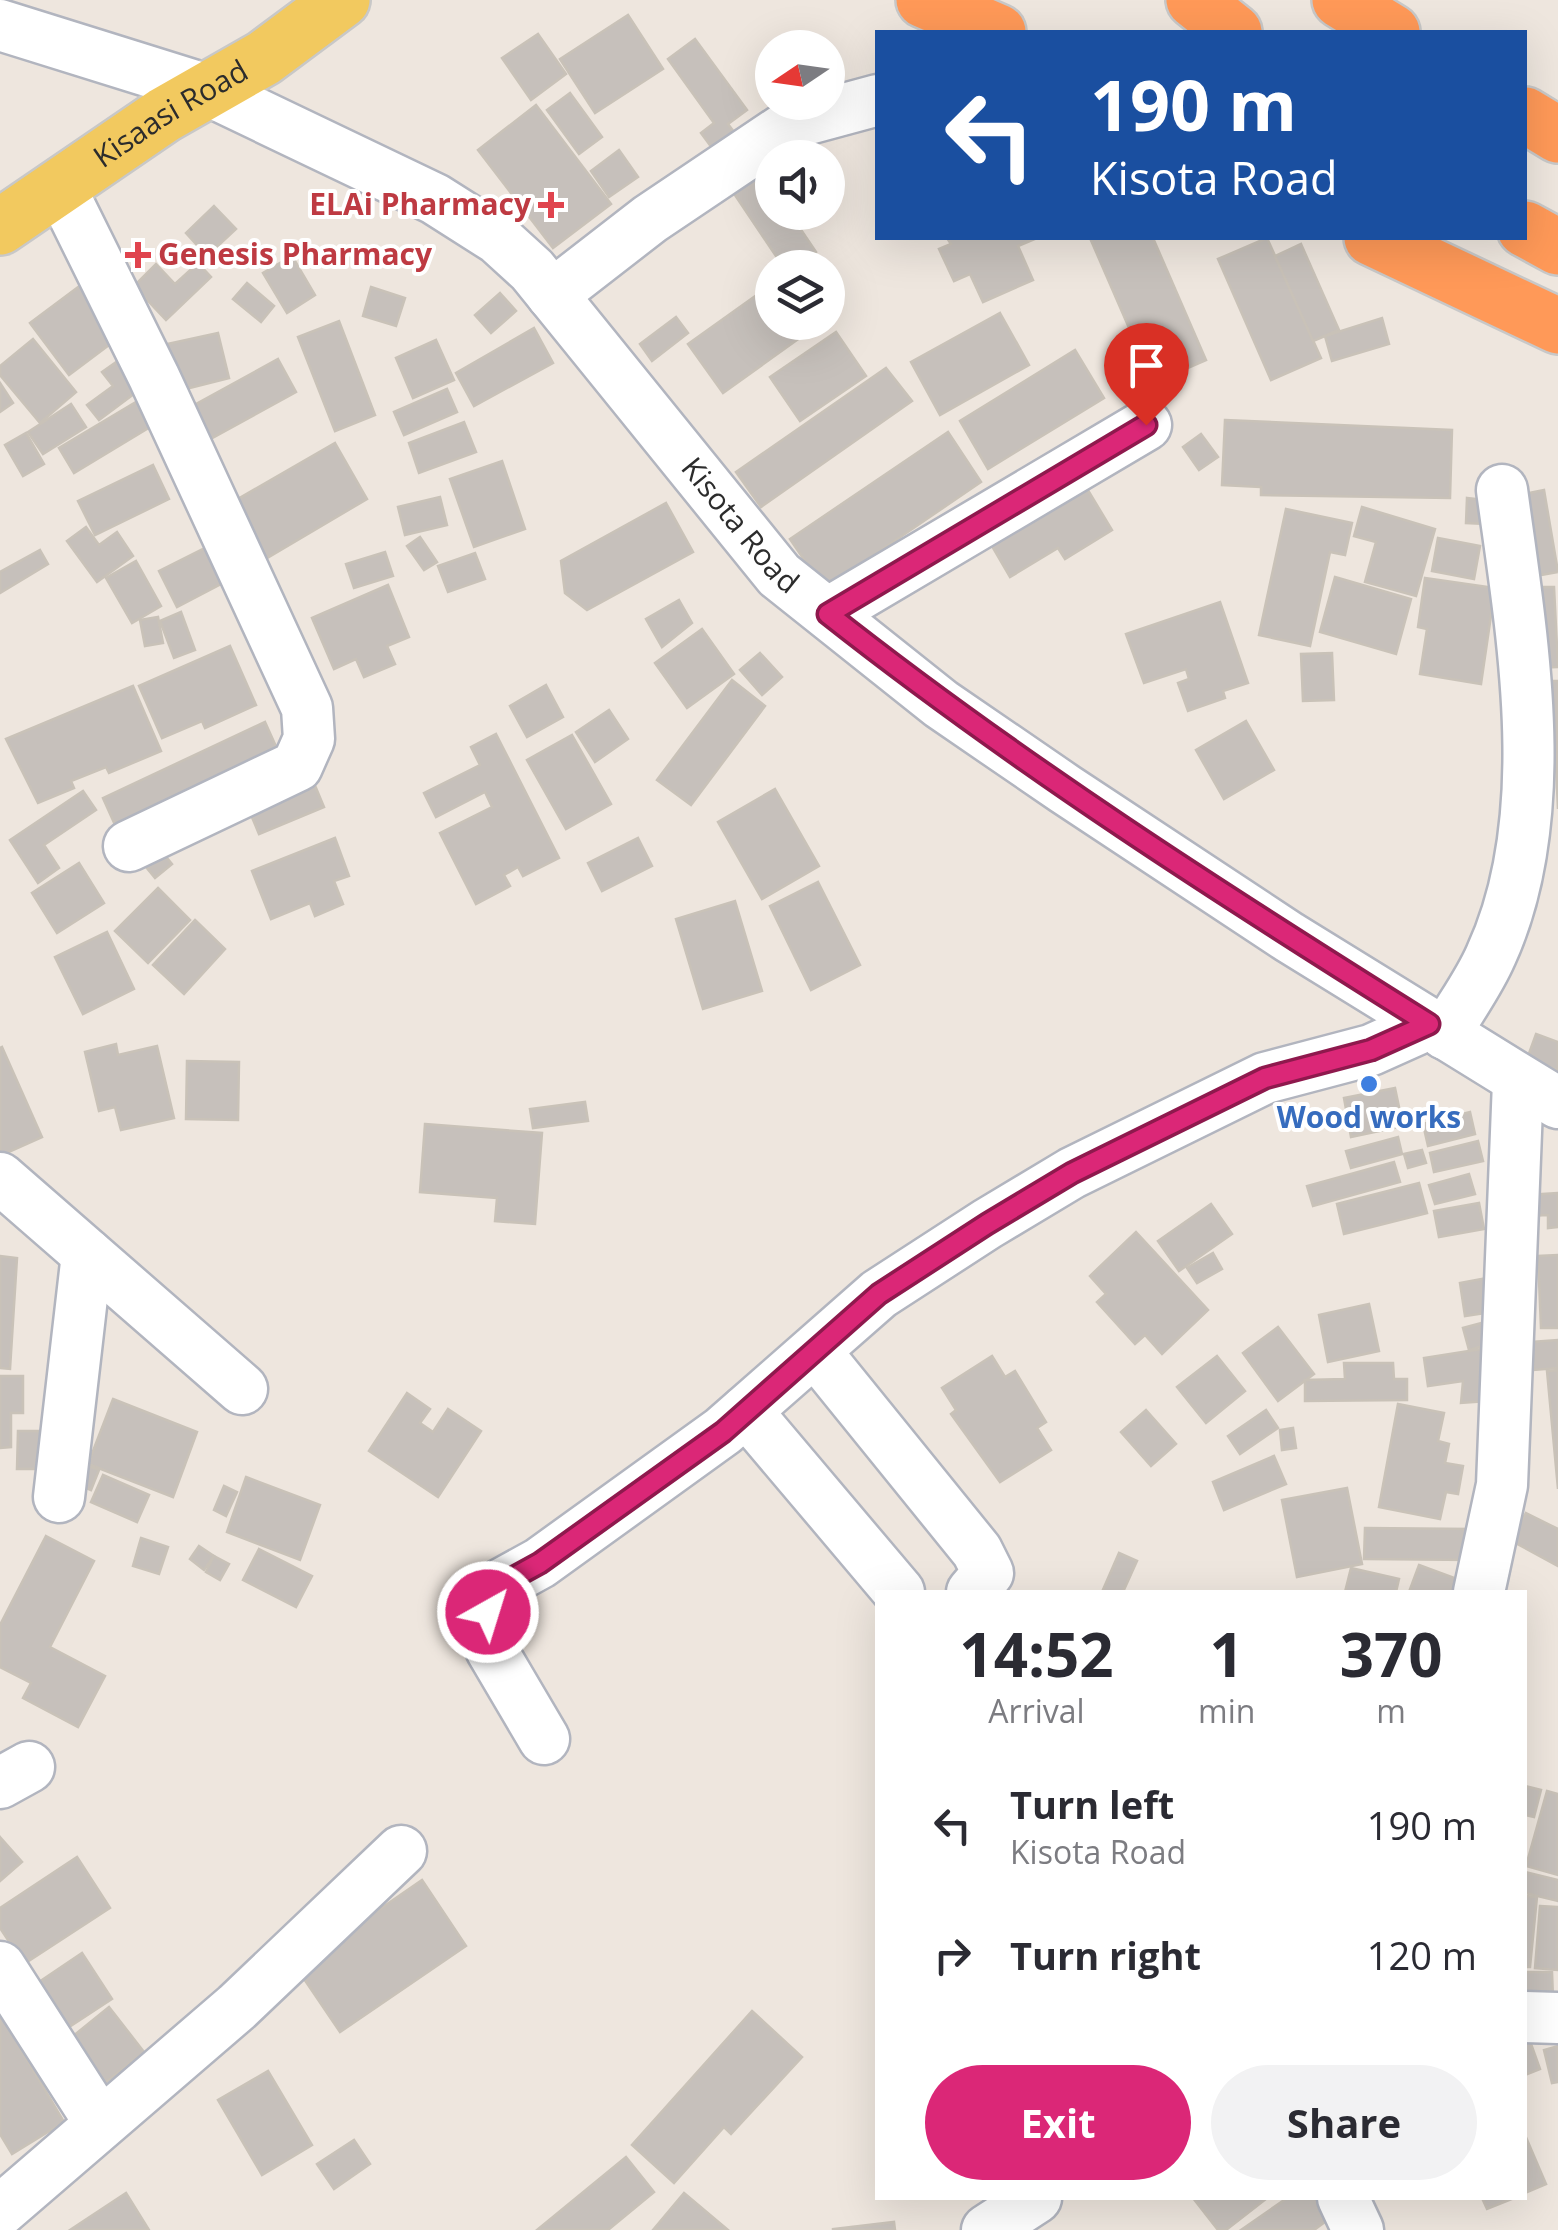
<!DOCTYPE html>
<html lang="en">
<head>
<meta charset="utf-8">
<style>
	body { margin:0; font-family:"Open Sans",sans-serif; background:#f2f2f3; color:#2b2b33; height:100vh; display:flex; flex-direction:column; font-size:38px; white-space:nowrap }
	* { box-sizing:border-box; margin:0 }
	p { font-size:32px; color:#7c7c81 }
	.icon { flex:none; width:55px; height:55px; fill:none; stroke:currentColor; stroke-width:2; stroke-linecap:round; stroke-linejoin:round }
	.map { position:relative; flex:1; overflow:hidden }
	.details { position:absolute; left:875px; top:1590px; width:652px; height:610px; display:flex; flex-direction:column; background:#fff; border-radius:0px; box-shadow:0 10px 40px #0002 }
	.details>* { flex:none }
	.hud { position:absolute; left:875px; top:30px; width:652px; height:210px; border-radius:0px; box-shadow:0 10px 40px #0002; background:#1a4fa0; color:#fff; overflow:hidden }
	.needle { width:65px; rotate:257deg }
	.controls { position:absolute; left:755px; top:30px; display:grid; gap:20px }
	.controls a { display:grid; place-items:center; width:90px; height:90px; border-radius:50%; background:#fff; box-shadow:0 10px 40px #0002; font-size:50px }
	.pin { position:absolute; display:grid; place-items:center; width:85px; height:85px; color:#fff; margin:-102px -42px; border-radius:50% 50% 50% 0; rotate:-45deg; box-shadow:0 0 10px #0007 }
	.pin .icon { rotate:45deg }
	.me { position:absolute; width:110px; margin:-55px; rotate:39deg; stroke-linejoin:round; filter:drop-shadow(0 0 8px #0008) }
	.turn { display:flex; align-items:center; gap:35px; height:210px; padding:0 50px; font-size:45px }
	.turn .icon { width:130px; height:130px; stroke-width:2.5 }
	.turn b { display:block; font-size:70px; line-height:85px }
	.eta { display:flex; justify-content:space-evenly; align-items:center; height:170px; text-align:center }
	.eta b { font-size:60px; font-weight:700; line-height:70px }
	.primary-button { display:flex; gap:20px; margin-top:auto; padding:20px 50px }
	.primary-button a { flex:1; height:115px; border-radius:60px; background:#db2777; color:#fff; font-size:40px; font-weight:700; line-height:115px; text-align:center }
	.primary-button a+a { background:#f2f2f3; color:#2b2b33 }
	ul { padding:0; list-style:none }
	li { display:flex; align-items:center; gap:30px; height:130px; padding:0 50px }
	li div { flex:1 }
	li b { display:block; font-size:38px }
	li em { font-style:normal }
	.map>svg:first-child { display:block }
	.building { fill:#c6c0bb; stroke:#c9c2b8; stroke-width:2.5 }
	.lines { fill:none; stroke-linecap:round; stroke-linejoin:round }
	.minor-casing { stroke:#b2b5bf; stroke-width:55 }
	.major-casing { stroke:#c8c8c8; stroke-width:60 }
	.highway-casing { stroke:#c8c8c8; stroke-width:60 }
	.minor { stroke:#fff; stroke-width:50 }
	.major { stroke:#f2c95f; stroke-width:55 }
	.highway { stroke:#ff9958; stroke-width:55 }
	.route-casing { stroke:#8e194d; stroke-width:25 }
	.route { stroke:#db2777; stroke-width:18 }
	.health-dot { fill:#e0444e; stroke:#fff; stroke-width:4 }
	.shop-dot { fill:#3f7fe0; stroke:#fff; stroke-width:4 }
	.labels { text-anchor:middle; stroke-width:8; stroke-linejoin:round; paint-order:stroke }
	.street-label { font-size:30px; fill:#2c2c2c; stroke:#fff }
	.health-label { font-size:30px; font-weight:bold; fill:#be3a42; stroke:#fff; text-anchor:end }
	.shop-label { font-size:30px; font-weight:bold; fill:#366cbe; stroke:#fff }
</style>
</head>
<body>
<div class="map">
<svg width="1558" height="2230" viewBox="0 0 1558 2230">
	<rect width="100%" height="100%" fill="#eee6de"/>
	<g class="building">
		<path d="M628 15 663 69 595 113 560 59Z"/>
		<path d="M538 34 566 74 531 100 502 58Z"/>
		<path d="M695 39 747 110 728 124 740 140 718 156 701 133 714 123 668 59Z"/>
		<path d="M570 93 602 137 579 154 547 110Z"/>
		<path d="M536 105 611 204 553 248 478 150Z"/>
		<path d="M619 150 638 177 609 197 591 171Z"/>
		<path d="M760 169 772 188V212H789L816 252 794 268H784L731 189Z"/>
		<path d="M214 206 236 229 207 256 186 233Z"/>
		<path d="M947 238H1037L1018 246 1033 280 983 302 970 274 954 281 939 249 951 244Z"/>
		<path d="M1090 238H1153L1206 360 1153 383Z"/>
		<path d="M1267 238 1321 358 1271 380 1218 259Z"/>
		<path d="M1301 244 1339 330 1313 341 1275 256Z"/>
		<path d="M292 256 315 295 287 313 263 273Z"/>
		<path d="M198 263 211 277 166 320 134 286 156 264 175 284Z"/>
		<path d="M247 283 274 306 261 322 233 299Z"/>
		<path d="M772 284V322H822L723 393 688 344Z"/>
		<path d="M81 285 116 355 109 345 69 375 30 323Z"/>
		<path d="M371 287 405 298 396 326 363 316Z"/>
		<path d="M500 293 516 311 491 333 475 315Z"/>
		<path d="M1000 313 1029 365 940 415 911 362Z"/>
		<path d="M676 317 688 333 652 361 640 344Z"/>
		<path d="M1382 318 1389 344 1332 361 1325 336Z"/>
		<path d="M339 321 375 415 335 431 298 337Z"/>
		<path d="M534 328 553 363 474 406 456 373Z"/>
		<path d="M836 332 866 376 800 421 770 377Z"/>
		<path d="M218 333 229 378 174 392 163 345Z"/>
		<path d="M33 339 76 392 40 423 0 375V366Z"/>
		<path d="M436 340 454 380 413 398 396 358Z"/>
		<path d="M1075 350 1104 398 988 469 960 421Z"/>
		<path d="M129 353 150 382 99 420 87 405 113 386 102 372Z"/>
		<path d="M278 359 296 392 194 448 176 415Z"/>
		<path d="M886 368 912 401 761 507 736 472Z"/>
		<path d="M0 383 13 403 0 412Z"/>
		<path d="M447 389 457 412 404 435 394 412Z"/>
		<path d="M141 399 155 424 74 473 59 448Z"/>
		<path d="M71 404 86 427 43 454 28 432Z"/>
		<path d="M1225 420 1452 430 1450 498 1261 495V487L1222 485Z"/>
		<path d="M464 422 476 452 419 473 409 443Z"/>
		<path d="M948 432 981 482 824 589 790 539Z"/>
		<path d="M26 433 44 464 23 476 5 445Z"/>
		<path d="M1201 434 1218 457 1199 470 1183 447Z"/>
		<path d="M335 443 367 499 257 564 224 507Z"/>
		<path d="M502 461 525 529 474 547 450 479Z"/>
		<path d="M153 465 169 499 95 535 78 501Z"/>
		<path d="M1083 482 1112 530 1065 559 1058 548 1010 577 989 541Z"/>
		<path d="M1544 490 1558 572 1530 577 1514 496Z"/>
		<path d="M440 497 447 525 405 535 398 507Z"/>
		<path d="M1467 498 1486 500 1485 524 1466 523Z"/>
		<path d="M666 503 693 552 587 610 565 593 561 561Z"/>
		<path d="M1362 507 1435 529 1416 596 1365 582 1376 542 1354 536Z"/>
		<path d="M1286 509 1352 523 1345 555 1330 552 1310 646 1259 635Z"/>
		<path d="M86 527 99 545 117 532 133 556 97 582 67 541Z"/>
		<path d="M420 537 437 562 424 570 407 546Z"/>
		<path d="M1438 538 1480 546 1474 579 1432 571Z"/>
		<path d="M205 548 223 583 177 607 159 571Z"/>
		<path d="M40 550 48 564 0 593V572Z"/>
		<path d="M385 552 393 576 354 588 346 564Z"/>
		<path d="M475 553 485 579 448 592 438 566Z"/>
		<path d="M136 561 161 606 132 623 106 578Z"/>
		<path d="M1335 577 1411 599 1396 654 1320 632Z"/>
		<path d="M1425 578 1495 588 1481 684 1420 674 1427 629 1418 627Z"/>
		<path d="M388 585 409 637 387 646 395 664 364 677 356 659 334 669 312 618Z"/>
		<path d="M1533 587H1554L1558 667 1535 668Z"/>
		<path d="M679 600 692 623 662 647 646 619Z"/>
		<path d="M1220 602 1248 683 1223 691 1225 698 1188 711 1178 683 1189 679 1186 669 1144 683 1126 634Z"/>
		<path d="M181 612 195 650 174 658 160 621Z"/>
		<path d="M158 617 163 643 145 646 140 620Z"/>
		<path d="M702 629 734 674 687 708 655 663Z"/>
		<path d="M230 646 256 705 205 728 202 721 162 738 139 686Z"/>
		<path d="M760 653 782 677 762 695 740 670Z"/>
		<path d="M1332 653 1334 700 1303 701 1301 654Z"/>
		<path d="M732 680 765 706 691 805 657 780Z"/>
		<path d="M1552 681H1558V809Z"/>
		<path d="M546 685 563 717 527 737 510 706Z"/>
		<path d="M133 686 161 751 109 773 106 767 71 781 74 788 38 803 6 739Z"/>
		<path d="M609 710 628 739 595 762 576 732Z"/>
		<path d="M1246 721 1274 770 1224 799 1196 750Z"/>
		<path d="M265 722 278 751 116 827 103 798Z"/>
		<path d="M496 734 559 858 523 876 518 867 504 875 510 886 476 904 440 833 492 807 485 792 436 817 424 793 480 765 471 747Z"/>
		<path d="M572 735 611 804 566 829 527 760Z"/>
		<path d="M311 776 324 807 259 834 246 803Z"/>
		<path d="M775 789 819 866 762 899 718 822Z"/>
		<path d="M83 791 96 810 44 845 59 868 38 883 10 840Z"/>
		<path d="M335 838 349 876 334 881 343 904 315 916 310 903 271 919 252 871Z"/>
		<path d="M638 838 652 866 602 891 588 863Z"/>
		<path d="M154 842 172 864 155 878 137 856Z"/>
		<path d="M79 863 104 903 57 933 32 893Z"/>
		<path d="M818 882 860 965 811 990 770 906Z"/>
		<path d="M158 888 190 920 148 963 115 931Z"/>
		<path d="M735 901 762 991 703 1009 676 919Z"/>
		<path d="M195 920 225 949 184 994 153 965Z"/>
		<path d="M107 932 134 989 83 1014 55 957Z"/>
		<path d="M1536 1034 1558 1042V1070L1527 1059Z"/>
		<path d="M116 1044 118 1055 157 1046 174 1118 121 1130 115 1107 99 1111 85 1052Z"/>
		<path d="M2 1047 42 1137 0 1156V1048Z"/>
		<path d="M187 1061 239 1062 238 1120 186 1119Z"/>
		<path d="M1395 1088 1403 1126 1351 1137 1344 1098Z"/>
		<path d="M585 1102 588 1121 533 1128 530 1109Z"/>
		<path d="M1470 1112 1475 1134 1428 1146 1423 1124Z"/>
		<path d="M425 1124 542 1133 535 1224 495 1221 497 1198 420 1192Z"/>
		<path d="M1398 1137 1402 1154 1351 1168 1346 1151Z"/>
		<path d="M1478 1141 1483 1161 1434 1172 1430 1153Z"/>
		<path d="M1422 1150 1426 1163 1408 1168 1404 1154Z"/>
		<path d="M1394 1162 1400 1182 1313 1206 1307 1186Z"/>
		<path d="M1469 1174 1475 1194 1435 1204 1429 1185Z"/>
		<path d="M1419 1183 1427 1213 1344 1234 1337 1204Z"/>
		<path d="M1558 1193V1227L1548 1228V1215L1528 1216 1527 1195Z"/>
		<path d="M1479 1203 1484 1229 1439 1237 1434 1211Z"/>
		<path d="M1211 1204 1232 1234 1179 1271 1158 1241Z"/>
		<path d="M1136 1232 1208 1310 1162 1354 1145 1335 1135 1344 1097 1302 1106 1294 1090 1276Z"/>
		<path d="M1213 1253 1222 1269 1197 1283 1187 1268Z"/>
		<path d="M1558 1255V1328H1541L1538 1256Z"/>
		<path d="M0 1256 17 1258 10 1369 0 1368Z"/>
		<path d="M1487 1278 1492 1312 1465 1316 1460 1283Z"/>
		<path d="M1369 1304 1379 1351 1328 1362 1319 1315Z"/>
		<path d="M1485 1322 1491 1344 1469 1350 1463 1328Z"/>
		<path d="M1278 1327 1314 1374 1278 1401 1243 1353Z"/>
		<path d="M1558 1340V1368L1534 1370 1532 1342Z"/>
		<path d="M1488 1348 1487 1401 1461 1403 1463 1381 1428 1386 1424 1358Z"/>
		<path d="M992 1356 1005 1377 1015 1371 1046 1422 1037 1428 1051 1450 1000 1482 951 1414 956 1410 942 1388Z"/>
		<path d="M1217 1356 1245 1391 1206 1423 1177 1387Z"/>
		<path d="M1344 1363H1393L1394 1379H1407V1400L1305 1401V1380L1345 1379Z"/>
		<path d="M1558 1370V1489L1547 1371Z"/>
		<path d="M0 1376H23V1413H11V1447L0 1448Z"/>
		<path d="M407 1393 430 1409 420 1423 433 1432 448 1409 481 1431 438 1497 369 1451Z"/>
		<path d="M113 1399 197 1432 173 1497 88 1464Z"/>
		<path d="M1398 1404 1444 1413 1438 1441 1449 1444 1445 1463 1463 1466 1458 1494 1446 1492 1440 1519 1379 1507Z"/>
		<path d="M1146 1410 1176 1444 1151 1466 1121 1432Z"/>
		<path d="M1266 1410 1278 1428 1240 1454 1228 1436Z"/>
		<path d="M1293 1428 1296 1448 1282 1450 1280 1430Z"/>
		<path d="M18 1431H44V1469H17Z"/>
		<path d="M1274 1456 1286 1484 1224 1510 1213 1482Z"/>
		<path d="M80 1462 99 1470 91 1490 72 1482Z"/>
		<path d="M103 1475 149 1495 137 1522 91 1502Z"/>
		<path d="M246 1477 320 1505 300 1560 227 1532Z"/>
		<path d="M224 1486 237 1492 226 1516 214 1510Z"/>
		<path d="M1347 1488 1362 1564 1297 1577 1282 1500Z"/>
		<path d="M1526 1513 1558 1529V1566L1510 1540Z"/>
		<path d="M1365 1528 1472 1529V1560L1364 1559Z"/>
		<path d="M46 1536 94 1561 50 1647 105 1676 78 1727 23 1698 31 1683 0 1667V1625Z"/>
		<path d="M141 1538 168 1547 159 1574 133 1566Z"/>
		<path d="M199 1546 214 1556 204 1570 190 1559Z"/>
		<path d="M259 1549 312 1576 296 1607 243 1580Z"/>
		<path d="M1119 1553 1137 1561 1123 1592H1102Z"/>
		<path d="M214 1556 229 1564 220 1580 206 1572Z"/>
		<path d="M1419 1565 1457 1579 1452 1592H1409Z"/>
		<path d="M1351 1568 1399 1579 1396 1592H1345Z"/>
		<path d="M1525 1786 1541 1790 1534 1817 1525 1815Z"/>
		<path d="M1547 1791 1558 1794V1875L1526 1866Z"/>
		<path d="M0 1837 22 1862 0 1881Z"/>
		<path d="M77 1857 110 1908 24 1964 0 1928V1908Z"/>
		<path d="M1525 1872 1558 1880V1901L1525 1893Z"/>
		<path d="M422 1880 466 1946 340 2032 296 1967Z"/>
		<path d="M1525 1896 1537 1897 1530 1967H1525Z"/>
		<path d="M1540 1906 1558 1907V1970L1535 1968Z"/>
		<path d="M82 1953 112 1999 60 2033 30 1988Z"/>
		<path d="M1525 1972H1552L1553 1998H1525Z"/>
		<path d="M109 2007 144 2052 101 2086 67 2041Z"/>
		<path d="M752 2011 802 2057 731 2134 724 2127 674 2183 632 2145Z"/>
		<path d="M0 2014 64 2122 12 2154 0 2134Z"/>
		<path d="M1525 2027 1540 2069 1525 2075Z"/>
		<path d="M1558 2046V2082L1552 2083 1544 2050Z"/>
		<path d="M268 2071 312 2145 262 2175 218 2100Z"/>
		<path d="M1525 2135 1546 2184 1525 2193Z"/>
		<path d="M354 2140 370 2164 334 2189 317 2164Z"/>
		<path d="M626 2157 654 2192 608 2230H537Z"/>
		<path d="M126 2193 149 2230H70Z"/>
		<path d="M684 2193 728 2230H653Z"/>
		<path d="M1193 2198H1265L1266 2199 1226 2230H1218Z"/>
		<path d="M1287 2198H1325L1336 2214 1314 2230H1241Z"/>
		<path d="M1482 2198H1514L1487 2209Z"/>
		<path d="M894 2222 895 2230H833V2229Z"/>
	</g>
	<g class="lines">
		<g class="minor-casing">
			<g id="minor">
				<path id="s1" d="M0 25 205 89 435 199 498 239 532 270 779 575 941 704 1065 789 1289 937 1558 1103"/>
				<path d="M60 187 154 377 307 708 309 739 297 766 129 846"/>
				<path d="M552 295 650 219 793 123 878 100"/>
				<path d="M828 613 1146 425"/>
				<path d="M1445 1034C1460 1008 1479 983 1491 955 1555 816 1522 636 1502 490"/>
				<path d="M0 1178 242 1389"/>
				<path d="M815 1351 977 1551 988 1573 972 1592"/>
				<path d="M746 1411 899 1592"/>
				<path d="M59 1497 87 1254"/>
				<path d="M1479 1592 1502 1485 1518 1082"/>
				<path d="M544 1739 491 1649 486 1626 490 1600 500 1585 540 1563 723 1431 879 1294 987 1224 1072 1173 1265 1078 1371 1050 1429 1024"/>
				<path d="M0 1783 29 1767"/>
				<path d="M0 1967 100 2123"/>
				<path d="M1525 2017 1558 2018"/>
				<path d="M1343 2198 1358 2230"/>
				<path d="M0 2211 237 2007 401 1851"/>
				<path d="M987 2230 1036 2198"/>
			</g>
		</g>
		<g class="major-casing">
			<g id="major">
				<path id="s2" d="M0 227 164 115 264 58 342 0"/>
			</g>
		</g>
		<g class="highway-casing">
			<g id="highway">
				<path d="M924 0 998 32"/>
				<path d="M1194 0 1234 32"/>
				<path d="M1340 0 1392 32"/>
				<path d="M1525 115 1558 135"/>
				<path d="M1525 229 1558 247"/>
				<path d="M1372 238 1558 326"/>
			</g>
		</g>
		<use href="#minor" class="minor"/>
		<use href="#major" class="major"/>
		<use href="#highway" class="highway"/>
	</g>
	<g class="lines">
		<g class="route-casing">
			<path id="route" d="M488 1612 500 1585 540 1563 723 1432 879 1294 987 1224 1072 1173 1265 1078 1371 1050 1429 1024C1223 895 1018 764 828 614L1146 425"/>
		</g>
		<use href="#route" class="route"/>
	</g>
	<g class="health-dot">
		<path d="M546 190h10v10h10v10h-10v10h-10v-10h-10v-10h10z"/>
		<path d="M133 240h10v10h10v10h-10v10h-10v-10h-10v-10h10z"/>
	</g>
	<circle class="shop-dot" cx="1369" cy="1084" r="10"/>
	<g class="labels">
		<g class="street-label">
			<text dy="10" stroke="none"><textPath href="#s2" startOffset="205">Kisaasi Road</textPath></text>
			<text dy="10" stroke="none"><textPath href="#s1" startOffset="920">Kisota Road</textPath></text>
		</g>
		<g class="health-label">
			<text x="531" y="215">ELAi Pharmacy</text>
			<text x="158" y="265" text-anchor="start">Genesis Pharmacy</text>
		</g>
		<g class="shop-label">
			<text x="1369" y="1128">Wood works</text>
		</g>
	</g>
</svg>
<div class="controls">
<a><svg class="needle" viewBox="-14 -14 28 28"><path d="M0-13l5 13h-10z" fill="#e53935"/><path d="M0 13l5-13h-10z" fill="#7c7c81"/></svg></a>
<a><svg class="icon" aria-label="sound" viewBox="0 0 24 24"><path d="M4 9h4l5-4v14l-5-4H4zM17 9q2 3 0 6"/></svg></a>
<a><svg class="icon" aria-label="layers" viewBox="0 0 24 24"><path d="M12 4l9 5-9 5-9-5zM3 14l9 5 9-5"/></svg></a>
</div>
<div class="pin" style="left:1146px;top:425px;background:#d93025"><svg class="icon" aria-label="arrive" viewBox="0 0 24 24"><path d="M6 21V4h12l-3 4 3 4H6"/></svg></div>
<svg class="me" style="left:488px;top:1612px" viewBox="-20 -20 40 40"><circle r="17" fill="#db2777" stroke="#fff" stroke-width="3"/><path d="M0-11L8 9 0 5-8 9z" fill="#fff"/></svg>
<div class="hud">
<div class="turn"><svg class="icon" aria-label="left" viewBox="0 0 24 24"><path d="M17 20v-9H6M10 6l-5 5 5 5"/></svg><div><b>190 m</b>Kisota Road</div></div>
</div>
<section class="details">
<div class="eta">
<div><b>14:52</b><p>Arrival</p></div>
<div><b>1</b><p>min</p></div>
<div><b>370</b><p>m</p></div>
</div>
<ul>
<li><svg class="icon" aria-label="left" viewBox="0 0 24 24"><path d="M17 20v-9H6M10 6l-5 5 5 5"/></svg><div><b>Turn left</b><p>Kisota Road</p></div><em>190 m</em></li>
<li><svg class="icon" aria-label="right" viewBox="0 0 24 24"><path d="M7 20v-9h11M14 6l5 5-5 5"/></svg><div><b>Turn right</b></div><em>120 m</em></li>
</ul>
<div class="primary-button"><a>Exit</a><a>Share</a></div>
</section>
</div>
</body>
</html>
